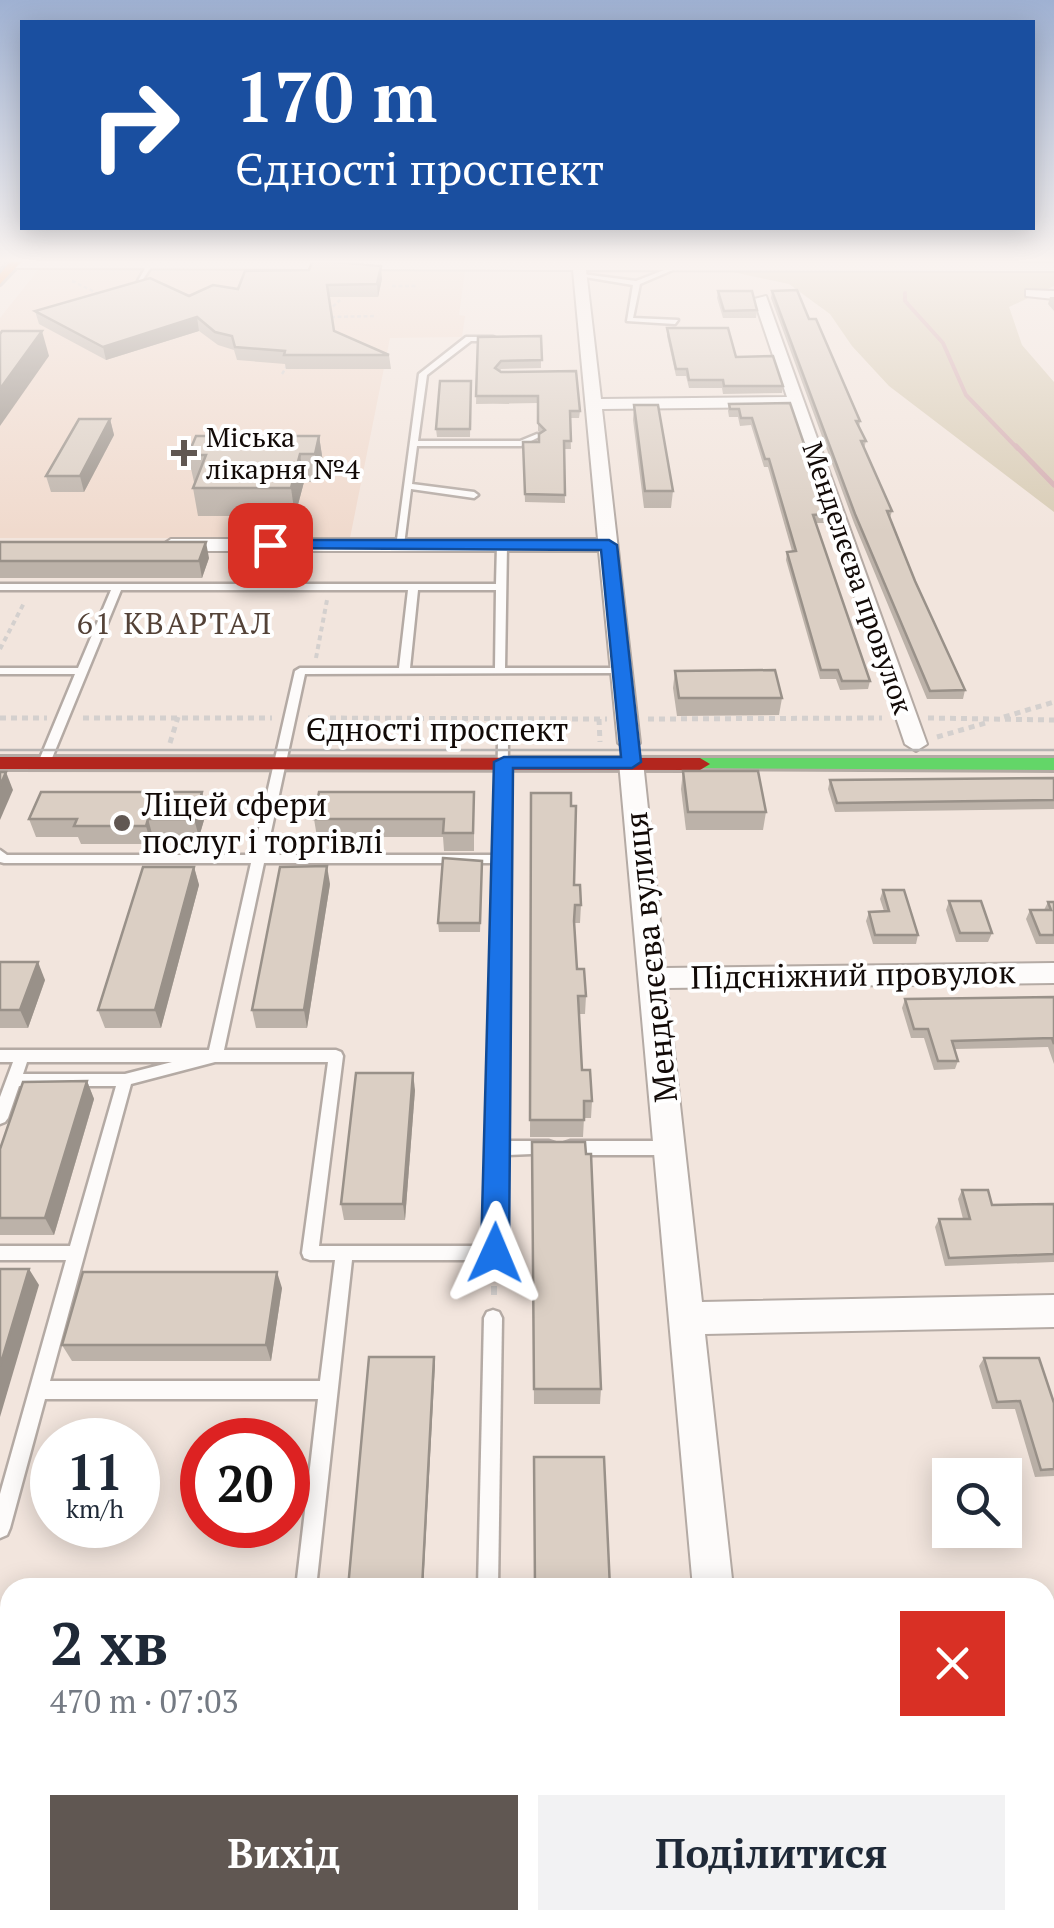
<!DOCTYPE html>
<html lang="uk">
<head>
<meta charset="utf-8">
<style>
	body { margin:0; font-family:"PT Serif",serif; background:#f2f2f3; color:#1f2937; height:100vh; display:flex; flex-direction:column; font-size:38px; white-space:nowrap }
	* { box-sizing:border-box; margin:0 }
	p { font-size:32px; color:#747a83 }
	.icon { flex:none; width:55px; height:55px; fill:none; stroke:currentColor; stroke-width:2; stroke-linecap:round; stroke-linejoin:round }
	.map { position:relative; flex:1; overflow:hidden }
	.sheet { position:absolute; left:0px; top:1578px; width:1055px; height:352px; display:flex; flex-direction:column; background:#fff; border-radius:30px 30px 0 0; box-shadow:0 5px 25px #0003 }
	.sheet>* { flex:none }
	.guide { position:absolute; left:20px; top:20px; width:1015px; height:210px; border-radius:0px; box-shadow:0 5px 25px #0003; background:#1a4fa0; color:#fff; overflow:hidden }
	.buttons { position:absolute; left:932px; top:1458px; display:grid; gap:20px }
	.buttons a { display:grid; place-items:center; width:90px; height:90px; border-radius:0px; background:#fff; box-shadow:0 5px 25px #0003; font-size:50px }
	.speed { position:absolute; left:30px; top:1418px; display:flex; gap:20px; font-size:50px; font-weight:700; text-align:center }
	.speed>* { display:grid; place-content:center; width:130px; height:130px; border-radius:50%; background:#fff; box-shadow:0 5px 25px #0003; line-height:1 }
	.speed small { font-size:25px; font-weight:400 }
	.speed .limit { border:15px solid #d22; background:#fff; color:#111 }
	.pin { position:absolute; display:grid; place-items:center; width:85px; height:85px; color:#fff; margin:-42px; border-radius:20px; box-shadow:0 5px 15px #0006 }
	.me { position:absolute; width:110px; margin:-55px; rotate:1deg; stroke-linejoin:round; filter:drop-shadow(0 0 8px #0008) }
	.turn { display:flex; align-items:center; gap:35px; height:210px; padding:0 50px; font-size:45px }
	.turn .icon { width:130px; height:130px; stroke-width:2.5 }
	.turn b { display:block; font-size:70px; line-height:85px }
	.round { display:grid; place-items:center; flex:none; width:105px; height:105px; border-radius:0px; background:#f2f2f3 }
	.headline { display:flex; align-items:center; justify-content:space-between; height:170px; padding:0 50px }
	h1 { font-size:60px; font-weight:700; line-height:75px }
	.action { display:flex; gap:20px; margin-top:auto; padding:20px 50px }
	.action a { flex:1; height:115px; border-radius:0px; background:#605752; color:#fff; font-size:40px; font-weight:700; line-height:115px; text-align:center }
	.action a+a { background:#f2f2f3; color:#1f2937 }
	.map>svg:first-child { display:block }
	.built { fill:#f0dacd }
	.green { fill:#d8ccb5 }
	.lines { fill:none; stroke-linecap:round; stroke-linejoin:round }
	.stream-far1 { stroke:#d3acb0; stroke-width:4 }
	.stream { stroke:#d3acb0; stroke-width:5 }
	.lane-casing { stroke:#b4aaa4; stroke-width:5 }
	.street-casing { stroke:#b4aaa4; stroke-width:4 }
	.fast-casing { stroke:#b4aaa4; stroke-width:6 }
	.slow-casing { stroke:#b4aaa4; stroke-width:6 }
	.jam-casing { stroke:#b4aaa4; stroke-width:6 }
	.path-far4 { stroke:#d4d0ce; stroke-width:2.5; stroke-dasharray:4 2.5; stroke-linecap:butt }
	.path-far3 { stroke:#d4d0ce; stroke-width:4; stroke-dasharray:5 4; stroke-linecap:butt }
	.path-far2 { stroke:#d4d0ce; stroke-width:5; stroke-dasharray:6 5; stroke-linecap:butt }
	.path-far1 { stroke:#d4d0ce; stroke-width:6; stroke-dasharray:9 6; stroke-linecap:butt }
	.path { stroke:#d4d0ce; stroke-width:8; stroke-dasharray:11 8; stroke-linecap:butt }
	.lane { fill:#fdfbfa; fill-rule:evenodd }
	.street { fill:#fdfbfa; fill-rule:evenodd }
	.fast { fill:#63d668; fill-rule:evenodd }
	.slow { fill:#ff974d; fill-rule:evenodd }
	.jam { fill:#b3261e; fill-rule:evenodd }
	.tram { stroke:#b7b4b2; stroke-width:2.5 }
	.wall { fill:#bcb2a9 }
	.shaded-wall { fill:#999189 }
	.building { fill:#dbcfc4; stroke:#999189; stroke-width:2.5 }
	.route { fill:#1a73e8; stroke:#114b97; stroke-width:2.5 }
	.poi-dot { fill:#605752; stroke:#fff; stroke-width:4 }
	.labels { text-anchor:middle; stroke-width:8; stroke-linejoin:round; paint-order:stroke }
	.far-poi-label { font-size:28px; fill:#120a07; stroke:#fff; text-anchor:start }
	.far-street-label { font-size:28px; fill:#120a07; stroke:#fff }
	.far-neighbourhood-label { font-size:30px; letter-spacing:2.5px; fill:#544237; stroke:#fff }
	.street-label { font-size:32px; fill:#120a07; stroke:#fff }
	.poi-label { font-size:32px; fill:#120a07; stroke:#fff; text-anchor:start }
</style>
</head>
<body>
<div class="map">
<svg width="1054" height="1928" viewBox="0 0 1054 1928">
	<rect width="100%" height="100%" fill="#f2e5dd"/>
	<path class="built" d="M39 269 465 270 459 315 465 316 462 337 390 338 350 538H0V318Z"/>
	<path class="green" d="M433 262H1054V286L1009 307 1022 345 1054 382V512L889 386 852 346 830 314 789 284 705 266Z"/>
	<g class="lines">
		<path class="stream-far1" d="M905 293V301L943 343 966 395 1018 449"/>
		<path class="stream" d="M1016 446 1054 485"/>
		<g class="lane-casing">
			<g id="lane">
				<path d="M148 263 153 264 142 281H138Z"/>
				<path d="M677 265 682 266 640 284 633 318 678 320 675 324 627 321 633 285 579 276 582 274 636 281Z"/>
				<path d="M466 337H493L497 339 493 341H471L427 375 418 441H520L537 434 541 436 521 446H417L412 484 474 492 478 495 474 498 411 489 404 545 396 547 419 374Z"/>
				<path d="M502 542 507 545 505 668H622L627 671 626 673 305 674 266 855H496L498 743 500 741H508L505 1141H549L555 1143 557 1148 555 1153 505 1155 503 1253 501 1258 495 1260H352L316 1588H296L318 1399H45L10 1528 7 1535 0 1538V1494L66 1260H0V1246H70L116 1086H19L8 1118 5 1122 0 1124V1097L13 1062H0V1050H209L251 863H4L0 862V850L7 855H253L295 671 300 668H399L408 590H121L50 763 44 767 38 763 75 674H0V668H78L111 590H0V584H496L497 545ZM418 590H496L495 668H410ZM264 863H496L487 1246H319L343 1056 341 1052 336 1050H224ZM27 1062H172L125 1074H23ZM215 1062H328L302 1253 304 1258 310 1260H335L320 1381H50L131 1084Z"/>
				<path d="M570 1141H669L675 1143 677 1148 675 1153 669 1155H570L564 1153 562 1148 564 1143Z"/>
				<path d="M493 1310 499 1312 502 1318 498 1588H478L484 1318 487 1312Z"/>
				<rect x="0" y="1637" width="10" height="20"/>
			</g>
		</g>
		<g class="street-casing">
			<g id="street">
				<path d="M9 262 1054 263V271L586 270 601 399 787 397 754 299 766 296 927 744 916 751 905 744 791 407 602 409 640 743 629 750 618 743 599 551H171L162 545 171 539H598L573 270 14 268Z"/>
				<path d="M1026 290 1054 291V299L1026 296Z"/>
				<path d="M631 755 643 762 665 968 1054 963V983L667 988 702 1302 1054 1295V1327L705 1334 733 1588H693L619 762Z"/>
			</g>
		</g>
		<g class="fast-casing">
			<path id="fast" d="M700 758H1054V770L693 768V760Z"/>
		</g>
		<g class="slow-casing">
			<g id="slow">
				<path d="M10 262H21L0 284V274Z"/>
				<path d="M0 1906H10V1920H752L754 1926 0 1928Z"/>
			</g>
		</g>
		<g class="jam-casing">
			<g id="jam">
				<path d="M0 757 700 758 710 764 700 770 0 769Z"/>
				<path d="M1045 1907H1054V1928L716 1926 718 1920H1045Z"/>
			</g>
		</g>
		<g class="path-far4">
			<path d="M72 281 101 295"/>
			<path d="M392 286H416"/>
			<path d="M328 311 340 300"/>
			<path d="M331 317 376 316"/>
			<path d="M282 374 289 363"/>
		</g>
		<g class="path-far3">
			<path d="M0 649 24 603"/>
			<path d="M316 658 327 600"/>
		</g>
		<g class="path-far2">
			<path d="M1004 717 1054 702"/>
			<path d="M0 718H47"/>
			<path d="M83 718H272"/>
			<path d="M308 718 607 719"/>
			<path d="M928 718 1054 720"/>
			<path d="M599 719 600 742"/>
			<path d="M648 719 882 718"/>
			<path d="M937 737 989 722"/>
			<path d="M170 743 178 717"/>
		</g>
		<path class="path-far1" d="M494 1271V1300"/>
		<path class="path" d="M0 1865H10"/>
		<use href="#lane" class="lane"/>
		<use href="#street" class="street"/>
		<use href="#fast" class="fast"/>
		<use href="#slow" class="slow"/>
		<use href="#jam" class="jam"/>
		<g class="tram">
			<path d="M0 270 7 262"/>
			<path d="M0 750H1054"/>
		</g>
	</g>
	<g class="wall">
		<path d="M382 279 378 297H329L334 331 389 355 391 369H286L285 364 237 360 234 350 218 345 199 331 106 360 39 324 35 311 189 296 238 289Z"/>
		<path d="M718 291 757 310 756 318H723L717 298Z"/>
		<path d="M772 291 809 319 860 421 859 428 866 441 864 449 892 511 890 518 915 581 965 690 963 699H927L854 523 771 298Z"/>
		<path d="M1050 297H1054V311L1048 304Z"/>
		<path d="M667 328 736 357 783 386 782 393 723 394 722 388H689L686 376H676L667 336Z"/>
		<path d="M541 336V368L501 369 500 371 580 411 579 418H570L571 449H564L565 503 525 502 523 442H539L540 433 538 431V403L476 404 478 337Z"/>
		<path d="M471 381 470 437H437L436 429Z"/>
		<path d="M790 403 828 514 826 523H815L870 681 868 689 840 690 836 679H820L786 560 787 552 792 551 768 467H764L751 425 740 426 738 417H729L728 411 729 404Z"/>
		<path d="M634 405 673 491 671 508H644L633 420Z"/>
		<path d="M110 419 114 435 84 492H51L46 476Z"/>
		<path d="M319 436 323 462 318 482H304L295 516H198L193 488 195 482H194L188 455Z"/>
		<path d="M0 542 209 558 202 578H0Z"/>
		<path d="M675 671 782 698 779 715 677 716 673 688Z"/>
		<path d="M683 771 766 812 763 830H686L681 789Z"/>
		<path d="M1054 778V809L835 812 828 789 830 780Z"/>
		<path d="M474 792V851H444L443 837H317L314 819Z"/>
		<path d="M531 793 581 905 580 923H574V927L577 969 586 996 585 1014H579L582 1070 592 1101 591 1118H584L583 1137H530Z"/>
		<path d="M207 810 199 837H153L151 844H81L78 837H36L29 819Z"/>
		<path d="M194 867 199 885 161 1028H105L98 1010Z"/>
		<path d="M482 870 480 932H439L438 923Z"/>
		<path d="M330 884 307 1028H256L252 1010Z"/>
		<path d="M883 890 918 935 916 944H873L866 921 869 912 884 911 880 899Z"/>
		<path d="M949 901 992 933 988 942H956L946 910Z"/>
		<path d="M1048 902H1054V944H1036L1026 919 1030 910H1044Z"/>
		<path d="M0 962 45 980 28 1028H0Z"/>
		<path d="M1054 997V1064L1048 1047 955 1049 958 1061 955 1069 934 1070 924 1038H911L902 1008 905 999Z"/>
		<path d="M87 1081 94 1099 54 1235H0V1149Z"/>
		<path d="M415 1090 405 1220H344L341 1204Z"/>
		<path d="M532 1142 601 1389 600 1404H534Z"/>
		<path d="M962 1190 992 1205 1054 1204V1262L945 1266 935 1227 939 1219H963L958 1199Z"/>
		<path d="M282 1288 271 1361H72L62 1345Z"/>
		<path d="M984 1358 1054 1403V1476L1035 1477 1015 1409H992L979 1366Z"/>
		<rect x="0" y="1686" width="10" height="109"/>
	</g>
	<g class="shaded-wall">
		<path d="M381 266 382 279 378 297 377 284Z"/>
		<path d="M197 317 199 331 106 360 103 347Z"/>
		<path d="M42 331 49 356 0 426V389Z"/>
		<path d="M110 419 114 435 84 492 80 476Z"/>
		<path d="M319 436 323 462 318 482 315 454Z"/>
		<path d="M300 454 304 482 295 516 291 488Z"/>
		<path d="M206 542 209 558 202 578 199 561Z"/>
		<path d="M6 772 13 790 0 820V786Z"/>
		<path d="M202 792 207 810 199 837 194 819Z"/>
		<path d="M148 819 153 837 151 844 146 826Z"/>
		<path d="M327 866 330 884 307 1028 304 1010Z"/>
		<path d="M194 867 199 885 161 1028 155 1010Z"/>
		<path d="M38 962 45 980 28 1028 20 1010Z"/>
		<path d="M413 1073 415 1090 405 1220 403 1204Z"/>
		<path d="M87 1081 94 1099 54 1235 45 1218Z"/>
		<path d="M29 1269 39 1285 0 1417V1366Z"/>
		<path d="M277 1272 282 1288 271 1361 266 1345Z"/>
		<path d="M434 1357 435 1365 423 1588H422Z"/>
	</g>
	<g class="building">
		<path d="M312 262H334L381 266 377 284 327 285 334 331 389 355H284L285 351 235 347 232 336 215 332 197 317 103 347 35 311 150 278 189 296 213 285 238 289 245 271 309 270Z"/>
		<path d="M797 290 809 319H816L860 421H856L866 441H861L892 511H887L915 581 965 690 930 691 855 514 772 291Z"/>
		<path d="M718 291H752L757 310 724 311Z"/>
		<path d="M667 328H728L736 357 773 356 783 386H724L723 380H689L687 369H676Z"/>
		<path d="M2 331H42L0 389V334Z"/>
		<path d="M541 336 542 360 501 361 495 368 501 372 576 371 580 411H570L571 441H564L565 495 525 494 523 442H539V434L545 430 538 423V396H476L478 337Z"/>
		<path d="M440 381H471L470 429H436Z"/>
		<path d="M790 403 828 514 813 515 870 681H842L838 670H821L787 552 796 551 769 459H765L752 418H741L739 409H730L729 404Z"/>
		<path d="M634 405H658L673 491H645Z"/>
		<path d="M79 419H110L80 476H46Z"/>
		<path d="M196 436H319L315 454H300L291 488H193L206 455H188Z"/>
		<path d="M0 542H206L199 561H0Z"/>
		<path d="M775 670 782 698H679L675 671Z"/>
		<path d="M683 771H758L766 812H688Z"/>
		<path d="M0 772H6L0 786Z"/>
		<path d="M1054 778V800L837 803 830 780Z"/>
		<path d="M41 792H202L194 819H148L146 826H74L77 819H29Z"/>
		<path d="M319 792H474L473 833H443L444 819H314Z"/>
		<path d="M531 793H571V806H576L574 885H580L581 905H575L574 921 577 969H584L586 996H578L582 1070H590L592 1101H584V1120H530Z"/>
		<path d="M443 858 482 861 480 923H438Z"/>
		<path d="M327 866 304 1010H252L280 867Z"/>
		<path d="M143 867H194L155 1010H98Z"/>
		<path d="M883 890H904L918 935H875L869 912 889 911Z"/>
		<path d="M949 901H981L992 933H960Z"/>
		<path d="M1048 902H1054V935H1040L1030 910H1051Z"/>
		<path d="M0 962H38L20 1010H0Z"/>
		<path d="M1054 997V1044L1052 1038 952 1041 958 1061H938L928 1029H914L905 999Z"/>
		<path d="M356 1073H413L403 1204H341Z"/>
		<path d="M87 1081 45 1218H0V1149L23 1082Z"/>
		<path d="M532 1142H585L586 1154H591L601 1389H534Z"/>
		<path d="M962 1190H988L992 1205 1054 1204V1254L949 1258 939 1219H970Z"/>
		<path d="M0 1269H29L0 1366Z"/>
		<path d="M83 1272H277L266 1345H62Z"/>
		<path d="M369 1357H434L422 1588H348Z"/>
		<path d="M984 1358H1039L1054 1403V1469L1041 1470 1020 1401 997 1402Z"/>
		<path d="M534 1457H604L610 1588H535Z"/>
		<rect x="0" y="1686" width="10" height="101"/>
	</g>
	<linearGradient id="sky" x2="0" y2="1"><stop stop-color="#9fb1d2"/><stop offset="0.49" stop-color="#f9f3f0"/><stop offset="1" stop-color="#f9f3f0" stop-opacity="0"/></linearGradient>
	<rect width="1054" height="532" fill="url(#sky)"/>
	<path class="route" d="M270 540H609L617 545 641 762 632 768H513L509 1253 505 1262 495 1266 485 1262 481 1253 494 762 504 757H621L601 550 264 548 262 545Z"/>
	<g class="poi-dot">
		<path d="M179 438h10v10h10v10h-10v10h-10v-10h-10v-10h10z"/>
		<circle cx="122" cy="823" r="10"/>
	</g>
	<g class="labels">
		<g class="far-poi-label">
			<text x="206" y="447">Міська<tspan x="206" dy="32">лікарня №4</tspan></text>
		</g>
		<g class="far-street-label">
			<text transform="translate(858 578) rotate(71)" y="10">Менделєєва провулок</text>
		</g>
		<g class="far-neighbourhood-label">
			<text x="175" y="634">61 КВАРТАЛ</text>
		</g>
		<g class="street-label">
			<text x="437" y="741">Єдності проспект</text>
			<text transform="translate(651 957) rotate(-96)" y="11">Менделєєва вулиця</text>
			<text transform="translate(853 975) rotate(-1)" y="11">Підсніжний провулок</text>
		</g>
		<g class="poi-label">
			<text x="142" y="816">Ліцей сфери<tspan x="142" dy="37">послуг і торгівлі</tspan></text>
		</g>
	</g>
</svg>
<div class="buttons">
<a><svg class="icon" aria-label="search" viewBox="0 0 24 24"><circle cx="10" cy="10" r="6"/><path d="M15 15l6 6"/></svg></a>
</div>
<div class="speed"><div>11<small>km/h</small></div><div class="limit">20</div></div>
<div class="pin" style="left:270px;top:545px;background:#d93025"><svg class="icon" aria-label="arrive" viewBox="0 0 24 24"><path d="M6 21V4h12l-3 4 3 4H6"/></svg></div>
<svg class="me" style="left:495px;top:1253px" viewBox="-20 -20 40 40"><path d="M0-17L14 15 0 8-14 15z" fill="#1a73e8" stroke="#fff" stroke-width="4"/></svg>
<div class="guide">
<div class="turn"><svg class="icon" aria-label="right" viewBox="0 0 24 24"><path d="M7 20v-9h11M14 6l5 5-5 5"/></svg><div><b>170 m</b>Єдності проспект</div></div>
</div>
<section class="sheet">
<div class="headline"><div><h1>2 хв</h1><p>470 m · 07:03</p></div><a class="round" style="background:#d93025;color:#fff"><svg class="icon" aria-label="close" viewBox="0 0 24 24"><path d="M6 6l12 12M18 6L6 18"/></svg></a></div>
<div class="action"><a>Вихід</a><a>Поділитися</a></div>
</section>
</div>
</body>
</html>
